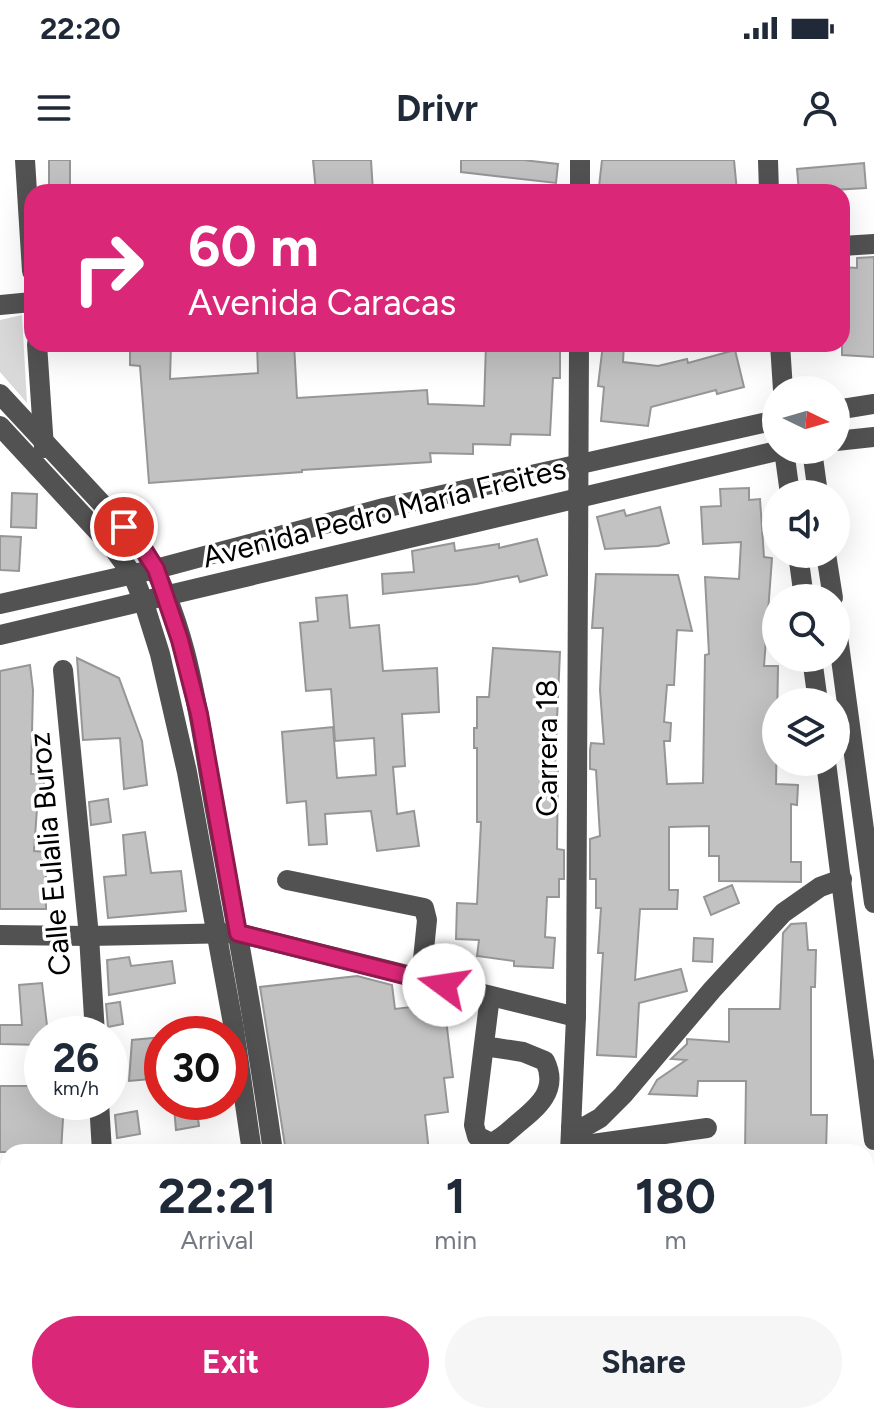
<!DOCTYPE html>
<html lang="en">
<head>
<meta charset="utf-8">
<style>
	body { margin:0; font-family:Figtree,sans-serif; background:#f6f6f7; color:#1f2937; height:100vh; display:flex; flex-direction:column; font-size:30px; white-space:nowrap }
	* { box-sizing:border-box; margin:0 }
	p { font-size:26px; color:#747a83 }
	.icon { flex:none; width:44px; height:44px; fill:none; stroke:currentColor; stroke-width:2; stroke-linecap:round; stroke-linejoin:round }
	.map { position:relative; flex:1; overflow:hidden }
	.panel { position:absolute; left:0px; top:984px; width:874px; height:280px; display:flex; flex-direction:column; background:#fff; border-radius:24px 24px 0 0; box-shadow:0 8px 32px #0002 }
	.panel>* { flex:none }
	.top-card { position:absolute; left:24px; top:24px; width:826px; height:168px; border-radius:24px; box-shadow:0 8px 32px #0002; background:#db2777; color:#fff; overflow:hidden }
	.needle { width:52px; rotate:95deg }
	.buttons { position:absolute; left:762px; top:216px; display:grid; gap:16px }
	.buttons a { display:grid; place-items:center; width:88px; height:88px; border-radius:50%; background:#fff; box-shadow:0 8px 32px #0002; font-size:40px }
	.speed { position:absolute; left:24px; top:856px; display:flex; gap:16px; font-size:40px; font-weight:700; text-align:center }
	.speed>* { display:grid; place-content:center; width:104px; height:104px; border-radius:50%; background:#fff; box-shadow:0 8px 32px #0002; line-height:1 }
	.speed small { font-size:20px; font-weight:400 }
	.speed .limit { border:12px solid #d22; background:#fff; color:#111 }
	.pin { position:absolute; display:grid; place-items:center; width:68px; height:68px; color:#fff; margin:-34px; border:4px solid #fff; border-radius:50%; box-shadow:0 2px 8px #0007 }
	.me { position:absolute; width:88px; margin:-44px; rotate:284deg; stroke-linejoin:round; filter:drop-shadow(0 0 6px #0008) }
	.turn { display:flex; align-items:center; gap:28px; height:168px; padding:0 32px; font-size:36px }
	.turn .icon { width:104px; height:104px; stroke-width:2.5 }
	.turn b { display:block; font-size:56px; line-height:68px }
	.eta { display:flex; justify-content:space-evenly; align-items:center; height:136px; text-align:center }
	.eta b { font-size:48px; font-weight:700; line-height:56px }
	.cta { display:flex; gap:16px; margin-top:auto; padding:16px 32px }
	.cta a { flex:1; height:92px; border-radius:48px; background:#db2777; color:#fff; font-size:32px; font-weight:700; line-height:92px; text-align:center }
	.cta a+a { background:#f6f6f7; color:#1f2937 }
	.status { display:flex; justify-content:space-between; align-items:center; height:56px; padding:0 40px; background:#fff; direction:ltr }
	.status svg { height:22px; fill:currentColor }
	header { display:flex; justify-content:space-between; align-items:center; height:104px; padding:0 32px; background:#fff; font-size:36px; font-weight:700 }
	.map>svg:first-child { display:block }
	.green { fill:#d9d9d9 }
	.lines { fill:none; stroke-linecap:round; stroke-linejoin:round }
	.stream { stroke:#a0a0a0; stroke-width:7 }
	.building { fill:#c2c2c2; stroke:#969696; stroke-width:2 }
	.minor { stroke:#525252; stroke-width:20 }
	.route-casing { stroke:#8e194d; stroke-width:20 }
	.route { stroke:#db2777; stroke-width:14 }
	.labels { text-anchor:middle; stroke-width:7; stroke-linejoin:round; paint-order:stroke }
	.street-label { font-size:30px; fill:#000; stroke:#fff }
</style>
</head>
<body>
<div class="status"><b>22:20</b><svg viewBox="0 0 49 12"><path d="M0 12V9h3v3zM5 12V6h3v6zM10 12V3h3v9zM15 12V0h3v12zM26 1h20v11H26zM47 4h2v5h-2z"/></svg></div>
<header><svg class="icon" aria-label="menu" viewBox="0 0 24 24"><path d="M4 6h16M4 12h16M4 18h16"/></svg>Drivr<svg class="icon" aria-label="person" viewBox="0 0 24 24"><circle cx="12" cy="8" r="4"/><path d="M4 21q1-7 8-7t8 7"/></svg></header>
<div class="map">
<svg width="874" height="1264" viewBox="0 0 874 1264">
	<rect width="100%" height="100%" fill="#fff"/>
	<path class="green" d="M22 155 27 243 0 212V160Z"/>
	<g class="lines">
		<path class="stream" d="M444 1264 446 1256"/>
	</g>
	<g class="building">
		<path d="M49 0H70V25L49 26Z"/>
		<path d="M313 0H371L373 32H316Z"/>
		<path d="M461 0H523L558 4 556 23 461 12Z"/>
		<path d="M602 0H734L737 32H647L599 27Z"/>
		<path d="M864 3 866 28 799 32 797 9Z"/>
		<path d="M874 97V197L842 195V107L857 108V98Z"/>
		<path d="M130 184H171L170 219 258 213 257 184H294L297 238 427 230 428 244 484 246 486 184H560V218H553L550 275 511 274 510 285 473 284V294L430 293 431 302 302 310V312L149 323 140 206 130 205Z"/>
		<path d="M603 184H624L623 202 658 206 687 199 688 203 735 190 744 227 717 234 716 230 651 247 648 266 601 261 604 227 598 226Z"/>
		<path d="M749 328V340L760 339 764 397 772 398 764 506H778L776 624 798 625 797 645 791 644V702H801V722L719 721V696H709V666L669 667V730H678L677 749H640L635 820 681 809 687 831 639 843 636 897 597 895 603 793H598L601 748H596V719H590V679L600 676 596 610 590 609V590L591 583 604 584 600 530 603 468H592L596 414 678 415 692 471 677 470 674 525H667L664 562 671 563 670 581H664L667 624 703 623 705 495 709 494 705 417 739 419 741 382 703 384 701 347 721 346 720 329Z"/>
		<path d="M12 333 37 334 36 368 11 367Z"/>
		<path d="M660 347 669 383 658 386 605 389 597 357 624 350 626 356Z"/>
		<path d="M0 376 21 377 19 411 0 410Z"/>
		<path d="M537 379 547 415 520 422 518 416 476 424 383 434 382 414 414 412 412 391 454 383 455 391 499 384V388Z"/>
		<path d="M347 435 350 468 379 465 383 511 437 508 439 552 402 554 405 606 393 607 397 654 414 651 419 686 377 691 371 651 325 654 327 684 309 685 306 641 287 643 282 572 333 567 337 618 376 615 374 578 335 581 331 529 306 531 300 463 318 461 316 438Z"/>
		<path d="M493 488 560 492 555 605H558L557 689 564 690V719H559V737H547L545 777 555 778 553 808 514 806V801L477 796 479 780 456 779 457 743 477 744 481 662H477V588H474V568H477V537H489Z"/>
		<path d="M77 498 119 518 142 581 147 625 124 629 120 578 83 580Z"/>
		<path d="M30 505 33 530 31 614H44V634H38L34 691 46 692V749H0V511Z"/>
		<path d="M108 639 111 662 91 665 89 642Z"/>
		<path d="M145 672 151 713 181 711 186 751 108 758 104 717 126 715 123 675Z"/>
		<path d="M732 725 739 743 711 755 704 737Z"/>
		<path d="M806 763 808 790H816L815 827H811V955H827L826 992H745L746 921H698L697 936 649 934 657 920 686 900 671 899 687 884V879L729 882V849H780L783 773 791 764Z"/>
		<path d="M694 778 713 779 712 802 693 801Z"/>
		<path d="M129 797 131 806 172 801 175 823 109 835 107 800Z"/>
		<path d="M357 816 392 825 395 849 444 843 453 917 444 918 448 952 425 955 429 992H286L260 827Z"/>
		<path d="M42 823 48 874H42V885L0 884V865H22L19 825Z"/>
		<path d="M120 842 123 864 108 867 106 844Z"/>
		<path d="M162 877V918L129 921 132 880Z"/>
		<path d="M0 926H42V942H64L61 992H0Z"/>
		<path d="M196 943 199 966 176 970 174 947Z"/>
		<path d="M137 951 140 974 117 978 115 955Z"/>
	</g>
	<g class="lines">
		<g class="minor">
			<path d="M25 0 32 111"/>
			<path d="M768 0 769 32"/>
			<path d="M580 32V0"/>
			<path d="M842 86 874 84"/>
			<path d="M0 145 32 142"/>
			<path d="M37 184 44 288"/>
			<path d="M780 184 783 230"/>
			<path d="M0 234 142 387C190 464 199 562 215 650 236 764 257 877 273 992"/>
			<path d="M836 250 874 244"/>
			<path d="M0 266 113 388 133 415 144 443 160 494 187 612 234 869 252 992"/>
			<path d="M836 281 874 277"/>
			<path d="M784 290 790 334"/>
			<path d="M812 290 818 334"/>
			<path d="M798 394 804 438"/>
			<path d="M826 394 833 438"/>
			<path d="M0 444 156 409 384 348 776 260"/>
			<path d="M836 462 874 743"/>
			<path d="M0 475 781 290"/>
			<path d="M812 498 818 542"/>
			<path d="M63 510 89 776 95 874"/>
			<path d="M826 602 874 980"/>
			<path d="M287 720 424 748 427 760 421 819"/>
			<path d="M0 775 89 776 238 773 576 857"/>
			<path d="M484 886 523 892 545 901C559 930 538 947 517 964 509 971 501 979 491 983L477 976 474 965 488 852 490 836"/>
			<path d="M99 942 102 992"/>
			<path d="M571 968 586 966 600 958 623 935 712 830 783 753 820 727 842 719"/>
			<path d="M571 987 707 968"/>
			<path d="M570 992 576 857 579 184"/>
			<path d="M0 1114H8"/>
			<path d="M119 1256V1264"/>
			<path d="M290 1256 291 1264"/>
			<path d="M311 1256 312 1264"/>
			<path d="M411 1264 412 1256"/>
			<path d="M564 1264V1256"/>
			<path d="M731 1264 860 1256"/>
		</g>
	</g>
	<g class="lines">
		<g class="route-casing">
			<path id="route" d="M124 367 142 387 156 409 180 480 199 554 238 773 444 825"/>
		</g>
		<use href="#route" class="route"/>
	</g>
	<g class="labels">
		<g class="street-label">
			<text transform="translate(384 353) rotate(-14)" y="10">Avenida Pedro María Freites</text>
			<text transform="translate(547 588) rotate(-90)" y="10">Carrera 18</text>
			<text transform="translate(50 694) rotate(-95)" y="10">Calle Eulalia Buroz</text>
		</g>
	</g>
</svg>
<div class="buttons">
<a><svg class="needle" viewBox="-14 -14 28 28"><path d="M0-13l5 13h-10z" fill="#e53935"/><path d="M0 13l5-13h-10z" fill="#747a83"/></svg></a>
<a><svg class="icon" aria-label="sound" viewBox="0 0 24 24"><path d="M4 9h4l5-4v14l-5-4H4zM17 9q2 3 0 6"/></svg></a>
<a><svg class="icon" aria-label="search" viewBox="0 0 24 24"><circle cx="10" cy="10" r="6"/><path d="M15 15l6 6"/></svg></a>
<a><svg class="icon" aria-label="layers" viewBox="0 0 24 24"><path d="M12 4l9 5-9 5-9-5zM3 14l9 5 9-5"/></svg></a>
</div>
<div class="speed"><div>26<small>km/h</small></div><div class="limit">30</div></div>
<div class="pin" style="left:124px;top:367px;background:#d93025"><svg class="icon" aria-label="arrive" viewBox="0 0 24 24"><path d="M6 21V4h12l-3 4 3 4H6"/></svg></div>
<svg class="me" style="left:444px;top:825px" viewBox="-20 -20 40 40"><circle r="19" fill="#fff"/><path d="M0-13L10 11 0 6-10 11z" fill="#db2777"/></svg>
<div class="top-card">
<div class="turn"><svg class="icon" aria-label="right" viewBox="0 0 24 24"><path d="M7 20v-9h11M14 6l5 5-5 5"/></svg><div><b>60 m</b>Avenida Caracas</div></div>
</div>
<section class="panel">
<div class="eta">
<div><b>22:21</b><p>Arrival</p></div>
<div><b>1</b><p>min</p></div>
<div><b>180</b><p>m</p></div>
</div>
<div class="cta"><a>Exit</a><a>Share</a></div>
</section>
</div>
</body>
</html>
